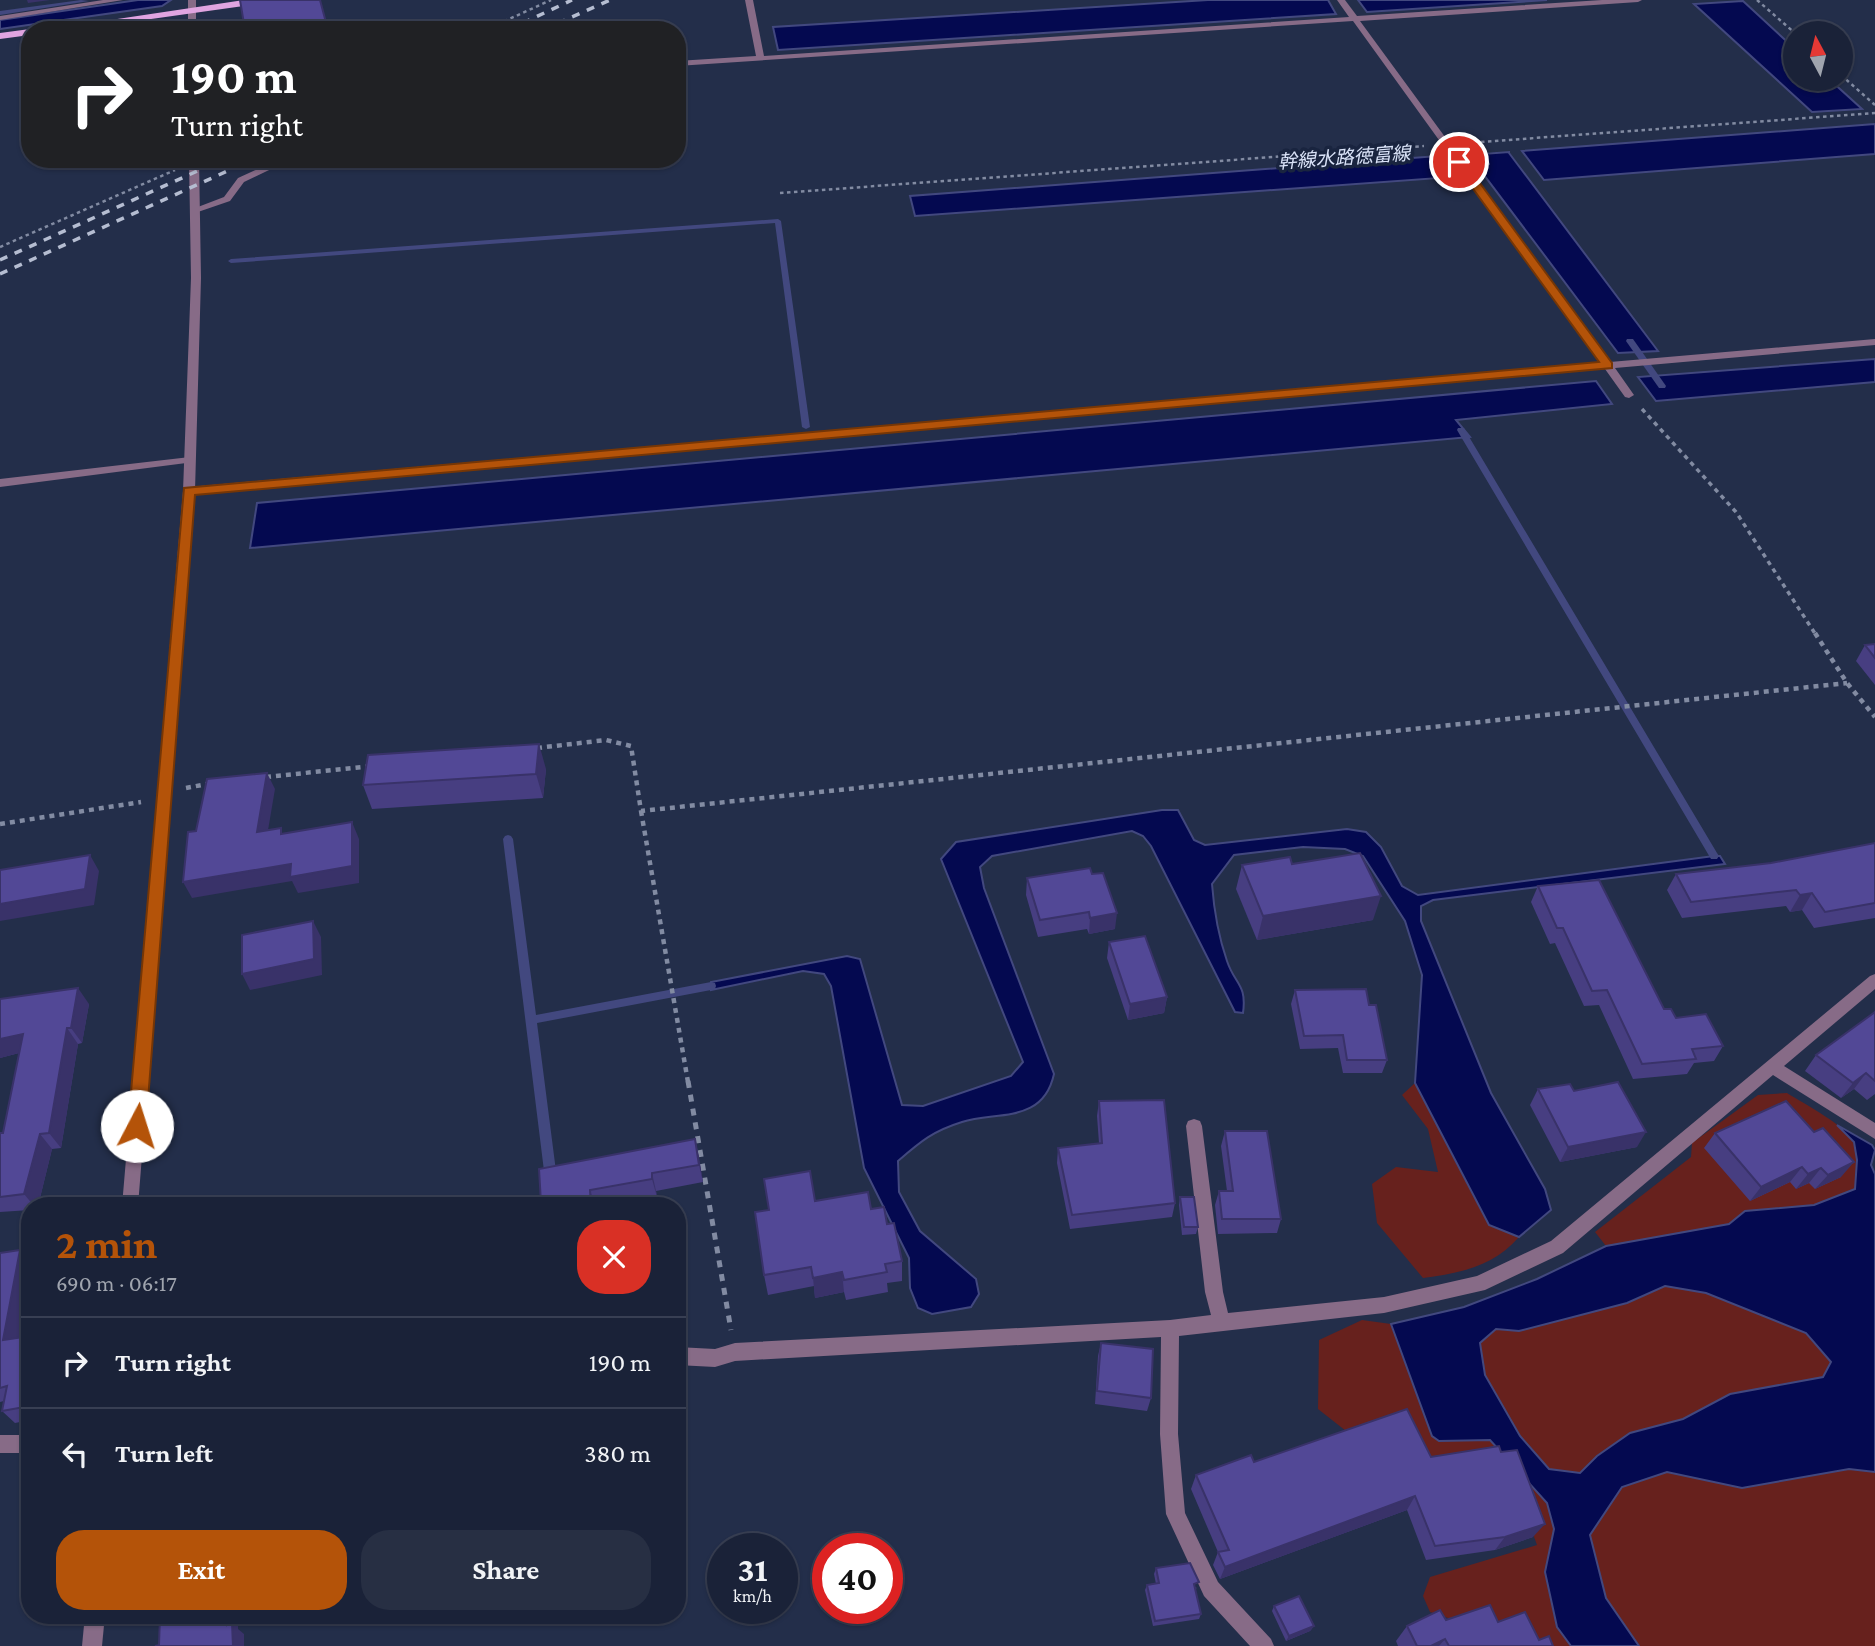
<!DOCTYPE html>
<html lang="en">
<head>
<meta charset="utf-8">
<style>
	body { margin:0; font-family:"Crimson Pro","Noto Sans JP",serif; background:#272f43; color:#f1f3f6; height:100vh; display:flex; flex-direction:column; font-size:26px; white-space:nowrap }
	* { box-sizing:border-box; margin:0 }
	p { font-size:23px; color:#9fa4ae }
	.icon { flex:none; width:38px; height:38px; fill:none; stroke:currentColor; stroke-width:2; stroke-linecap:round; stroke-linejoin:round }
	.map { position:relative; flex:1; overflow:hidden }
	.drawer { position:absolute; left:21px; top:1197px; width:665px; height:427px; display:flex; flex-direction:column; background:#1a2238; border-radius:28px; box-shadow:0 2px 5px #0004,0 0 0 2px #383f53 }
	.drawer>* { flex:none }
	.guide { position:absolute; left:21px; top:21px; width:665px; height:147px; border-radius:28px; box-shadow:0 2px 5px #0004,0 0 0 2px #383f53; background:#202124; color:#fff; overflow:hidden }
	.needle { width:46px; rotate:353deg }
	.buttons { position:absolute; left:1783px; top:21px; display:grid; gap:14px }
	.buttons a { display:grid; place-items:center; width:70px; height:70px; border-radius:50%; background:#1a2238; box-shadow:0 2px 5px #0004,0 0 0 2px #383f53; font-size:35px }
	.speed { position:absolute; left:707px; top:1533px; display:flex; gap:14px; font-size:35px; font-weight:700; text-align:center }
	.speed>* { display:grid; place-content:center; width:91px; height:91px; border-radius:50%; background:#1a2238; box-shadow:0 2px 5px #0004,0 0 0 2px #383f53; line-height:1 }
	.speed small { font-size:18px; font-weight:400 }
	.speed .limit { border:10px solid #d22; background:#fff; color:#111 }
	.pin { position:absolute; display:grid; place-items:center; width:60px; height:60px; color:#fff; margin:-30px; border:4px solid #fff; border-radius:50%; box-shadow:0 2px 7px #0007 }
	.me { position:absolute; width:77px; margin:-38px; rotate:5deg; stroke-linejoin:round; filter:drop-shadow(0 0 5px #0008) }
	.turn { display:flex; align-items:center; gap:24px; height:147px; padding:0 35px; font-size:32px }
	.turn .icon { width:91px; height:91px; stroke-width:2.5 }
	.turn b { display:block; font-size:49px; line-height:60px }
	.round { display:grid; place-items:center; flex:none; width:74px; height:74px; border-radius:28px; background:#272f43 }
	.overview { display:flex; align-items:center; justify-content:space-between; height:119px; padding:0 35px }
	h1 { font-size:42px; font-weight:700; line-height:52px; color:#b45309 }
	.button { display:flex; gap:14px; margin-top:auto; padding:14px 35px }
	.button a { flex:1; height:80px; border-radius:28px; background:#b45309; color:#fff; font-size:28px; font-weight:700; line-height:80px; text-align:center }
	.button a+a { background:#272f43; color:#f1f3f6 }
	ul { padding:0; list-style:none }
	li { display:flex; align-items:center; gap:21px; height:91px; padding:0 35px; border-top:2px solid #383f53 }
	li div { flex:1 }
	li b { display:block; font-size:26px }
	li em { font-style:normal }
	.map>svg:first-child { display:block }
	.green { fill:#67211d }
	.water { fill:#040950; stroke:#42487f; stroke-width:2; fill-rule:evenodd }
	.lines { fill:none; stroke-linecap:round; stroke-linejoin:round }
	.stream { fill:#42487f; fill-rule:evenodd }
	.path-far3 { stroke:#828ba2; stroke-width:2.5; stroke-dasharray:3.5 3.5; stroke-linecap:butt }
	.path-far2 { stroke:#828ba2; stroke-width:3.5; stroke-dasharray:4.5 4.5; stroke-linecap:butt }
	.path-far1 { stroke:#828ba2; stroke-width:4.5; stroke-dasharray:5 5; stroke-linecap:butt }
	.path { stroke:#828ba2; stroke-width:5; stroke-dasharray:7 7; stroke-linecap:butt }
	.minor { fill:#876b87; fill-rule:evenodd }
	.tertiary { fill:#876b87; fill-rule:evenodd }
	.primary { fill:#e0a4e0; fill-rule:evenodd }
	.rail { stroke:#b5bdd1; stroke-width:3.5; stroke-dasharray:8 8; stroke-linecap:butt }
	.wall { fill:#473e81 }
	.shaded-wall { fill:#393269 }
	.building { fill:#524896; stroke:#393269; stroke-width:2 }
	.route { fill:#b45309; stroke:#753606; stroke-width:2 }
	.labels { text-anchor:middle; stroke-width:7; stroke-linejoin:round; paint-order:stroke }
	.far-water-label { font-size:19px; font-style:italic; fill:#d9e2f7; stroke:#19243f }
</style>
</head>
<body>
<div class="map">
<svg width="1875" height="1646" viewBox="0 0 1875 1646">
	<rect width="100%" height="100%" fill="#232e4a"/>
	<g class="green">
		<path d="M1415 1083 1489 1225 1519 1237C1493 1267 1460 1273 1423 1278L1377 1223 1372 1184 1396 1167 1438 1172 1428 1129 1402 1095Z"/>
		<path d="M1787 1093C1804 1104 1848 1126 1854 1144 1859 1157 1856 1174 1855 1188L1814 1205 1745 1211 1729 1224 1606 1246 1595 1232 1691 1157 1692 1143 1758 1095Z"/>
		<path d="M1665 1286 1706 1293 1806 1333 1831 1362 1823 1377 1730 1394 1683 1419 1630 1433 1597 1456 1580 1473 1549 1469 1520 1436 1485 1375 1480 1343 1496 1329 1519 1331 1627 1303Z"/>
		<path d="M1362 1320 1391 1324 1432 1436 1490 1439 1547 1503 1554 1529 1545 1572 1557 1627 1571 1646H1533L1430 1612 1423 1596 1430 1577 1537 1545 1507 1463 1429 1469 1346 1431 1318 1409 1319 1340Z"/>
		<path d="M1875 1433V1646H1611L1581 1506 1645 1455Z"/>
	</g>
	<g class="water">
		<path d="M138 0H171L162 6 0 29V20Z"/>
		<path d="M1208 0H1328L1336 14 778 50 773 27Z"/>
		<path d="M1358 0H1547L1367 12Z"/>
		<path d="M1743 1 1795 49 1796 79H1829L1862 109 1812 112 1694 4Z"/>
		<path d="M1875 124V154L1544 180 1522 151Z"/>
		<path d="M1509 152V153L1658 351 1618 353 1469 155Z"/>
		<path d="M1438 156 1453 177 915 216 910 196Z"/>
		<path d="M1875 359V382L1656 401 1638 377Z"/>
		<path d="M1596 381 1612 404 1456 420 1470 437 250 548 257 503Z"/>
		<path d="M1162 810H1178L1194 840 1205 845 1347 829 1366 832 1381 847 1402 886 1418 895 1714 856H1720L1725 864 1433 900 1421 906V921L1491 1093 1545 1189 1551 1210 1519 1237 1489 1225 1415 1083 1422 975 1405 921 1363 856 1345 849 1303 847 1234 855 1212 884C1214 911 1218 935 1227 961 1235 985 1247 984 1243 1013L1235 1012 1151 846 1143 836 1132 831 992 856 980 867 984 888 1054 1074C1043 1124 997 1111 962 1122 933 1131 921 1141 898 1161L899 1192 920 1231 976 1279 979 1294 971 1307 932 1314 918 1308 910 1288 909 1258 864 1168 831 986 824 974 803 971 711 990V982L847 956 860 959 902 1105 923 1106 1011 1076 1023 1062 941 859 956 842Z"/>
		<path d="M1837 1125 1872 1145 1875 1150 1871 1165 1875 1174V1472L1849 1469 1742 1488 1667 1472 1622 1487 1590 1535 1606 1598 1639 1646H1571L1557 1627 1545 1572 1554 1529 1547 1503 1490 1440 1439 1441 1432 1436 1391 1324 1464 1307 1537 1279 1606 1246 1729 1224 1745 1211 1814 1205 1855 1189 1857 1160 1854 1142ZM1665 1286 1706 1293 1806 1333 1831 1362 1823 1377 1730 1394 1683 1419 1630 1433 1597 1456 1580 1473 1549 1469 1520 1436 1485 1375 1480 1343 1496 1329 1519 1331 1627 1303Z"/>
	</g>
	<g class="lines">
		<g class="stream">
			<path d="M81 0 89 1 0 15V11Z"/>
			<path d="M1488 162 1490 163V165L1433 170 1430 168 1433 166Z"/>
			<path d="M778 219 781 221 810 427 806 429 802 427 775 223 231 263 228 261 231 259Z"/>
			<path d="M1627 339H1633L1666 386 1665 388H1659L1626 341Z"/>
			<path d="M1458 428H1464L1465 430 1717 853 1719 856 1717 859H1711L1457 430Z"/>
			<path d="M508 835 511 836 513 839 536 1015 711 982 715 983 716 986 715 989 711 990 537 1023 557 1179 555 1183 551 1184 547 1183 545 1179 503 839 505 836Z"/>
		</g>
		<g class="path-far3">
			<path d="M1757 0 1796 34"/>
			<path d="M485 30 551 0"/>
			<path d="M1841 75 1875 105"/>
			<path d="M1467 143 1875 113"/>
			<path d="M780 193 1424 146"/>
			<path d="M0 247 175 170"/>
		</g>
		<path class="path-far2" d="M1642 409 1736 512 1816 635"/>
		<g class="path-far1">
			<path d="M1815 633 1847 683 1875 717"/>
			<path d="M537 748 606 740 631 746 641 811 1847 683"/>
			<path d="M266 777 372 766"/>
			<path d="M186 788 212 783"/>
			<path d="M641 811 688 1082"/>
			<path d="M0 824 141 802"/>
		</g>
		<path class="path" d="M688 1081 731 1330"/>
		<g class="minor">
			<path d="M103 0H123L0 20V16Z"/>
			<path d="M745 0H753L764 56 1349 17 1337 0H1345L1357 16 1602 0H1642L1638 2 1360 21 1610 362 1875 339V345L1615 368 1634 395 1629 398 1625 397 1605 369 185 494 183 491 189 487 1600 363 1353 21 677 66V61L756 56Z"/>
			<path d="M280 159H292L244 182 230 201 195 213 190 210 224 197 238 178Z"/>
			<path d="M190 457 194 458V462L0 487V479Z"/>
			<path d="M1875 974V989L1784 1066 1875 1123V1139L1773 1075 1563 1253 1485 1290 1384 1313 1179 1336 1178 1434 1185 1513 1218 1582 1271 1639 1274 1646H1250L1204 1596 1166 1514 1160 1434 1161 1337 735 1361 715 1367 677 1365V1347L715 1349 735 1343 1170 1320 1211 1315 1205 1292 1186 1126 1188 1121 1194 1119 1200 1121 1202 1126 1223 1292 1228 1313 1384 1297 1477 1276 1551 1241 1870 976Z"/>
			<rect x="0" y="1435" width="30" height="18"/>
		</g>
		<g class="tertiary">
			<rect x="188" y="0" width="8" height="30"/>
			<path d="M189 159H199L201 278 195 491 138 1206H122L183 491 191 278Z"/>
			<path d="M85 1615H105L102 1646H82Z"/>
		</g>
		<g class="primary">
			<path d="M244 0H270L265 3 73 30H44Z"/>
			<path d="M30 29 33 30H30V35L0 39V33Z"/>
		</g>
		<g class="rail">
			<path d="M508 30 572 0"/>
			<path d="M543 30 610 0"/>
			<path d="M0 260 224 159"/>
			<path d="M0 274 254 159"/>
		</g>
	</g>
	<g class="wall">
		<path d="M1875 644V685L1856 661 1865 645Z"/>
		<path d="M546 769 543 798 372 809 363 785Z"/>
		<path d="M1875 843V918L1814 928 1802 910 1790 912 1786 906 1682 918 1667 890 1676 874 1771 863Z"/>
		<path d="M1242 865 1373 920 1257 940 1236 889Z"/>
		<path d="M1090 868 1115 929 1089 934 1087 929 1038 937 1026 895 1027 878Z"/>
		<path d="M1538 886 1664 1009 1676 1018 1723 1046 1714 1061 1694 1063 1687 1074 1633 1079 1599 1005 1584 1006 1555 943 1550 944 1531 902Z"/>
		<path d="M1109 942 1167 997 1164 1013 1128 1020 1107 958Z"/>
		<path d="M1295 990 1369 1005 1387 1060 1382 1073H1343L1338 1048 1300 1049 1291 1004Z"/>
		<path d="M0 999 89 1004 82 1043 78 1044 61 1148 52 1149 38 1206H30V1210L0 1212V1133H3L19 1053 0 1058Z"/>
		<path d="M1875 1012V1094L1867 1100 1854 1089 1841 1098 1805 1071 1816 1055Z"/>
		<path d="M1538 1089 1574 1091 1637 1147 1560 1162 1530 1105Z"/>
		<path d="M1099 1101 1175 1203 1172 1217 1070 1229 1057 1163 1058 1148 1099 1143 1097 1116Z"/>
		<path d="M1786 1101 1841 1177 1815 1189 1809 1183 1796 1189 1790 1182 1750 1201 1704 1148 1715 1133Z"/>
		<path d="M1225 1131 1281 1219 1277 1233 1218 1234 1215 1205 1219 1191H1227L1221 1146Z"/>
		<path d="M695 1139 703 1182 656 1191 657 1197 608 1206H528L541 1203Z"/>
		<path d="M1180 1197 1198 1227 1196 1234 1182 1235 1179 1205Z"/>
		<path d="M815 1201 887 1224 902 1261V1281L887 1283 888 1292 846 1300 844 1292 815 1298 814 1286 768 1295 764 1275Z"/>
		<path d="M0 1253 30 1260V1276L19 1338 30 1336V1420L15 1423 2 1411 4 1401 0 1402Z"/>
		<path d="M1101 1343 1151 1398 1147 1411 1095 1404 1098 1356Z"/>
		<path d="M1431 1457 1533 1537 1495 1550 1426 1560 1407 1510 1220 1579 1213 1565 1218 1552 1191 1489 1196 1475 1254 1462Z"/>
		<path d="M1156 1568 1197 1588 1195 1589 1201 1614 1199 1619 1153 1626 1145 1590 1147 1585 1156 1584 1154 1574Z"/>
		<path d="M1274 1606 1314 1626 1310 1631 1286 1641 1272 1611Z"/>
		<path d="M1446 1620 1498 1622 1553 1646H1398L1396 1641 1407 1626Z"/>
	</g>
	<g class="shaded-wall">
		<path d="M27 0H50L28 3Z"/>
		<path d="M539 744 546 769 543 798 536 774Z"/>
		<path d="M267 773 275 789 265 848 257 832Z"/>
		<path d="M352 822 359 839V883L298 893 292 881 192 898 183 882 291 864Z"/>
		<path d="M90 855 99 871 94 905 0 921V904Z"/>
		<path d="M1812 893 1802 910 1790 912 1800 895Z"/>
		<path d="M1381 896 1373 920 1257 940 1263 916Z"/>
		<path d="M1117 913 1115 929 1089 934 1090 918Z"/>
		<path d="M313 921 321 937 322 975 250 990 242 974Z"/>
		<path d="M78 988 89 1004 82 1043 71 1028Z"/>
		<path d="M1167 997 1164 1013 1128 1020 1130 1004Z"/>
		<path d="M67 1028 78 1044 61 1148 49 1133Z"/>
		<path d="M23 1034 34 1049 0 1058V1039Z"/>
		<path d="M1866 1073 1854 1089 1841 1098 1853 1083Z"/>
		<path d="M1646 1132 1637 1147 1560 1162 1568 1147Z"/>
		<path d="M40 1134 52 1149 38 1206H34L24 1194Z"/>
		<path d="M695 1139 699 1157 703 1182 699 1165Z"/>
		<path d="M1854 1162 1841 1177 1815 1189 1828 1175Z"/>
		<path d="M1802 1167 1790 1182 1750 1201 1761 1187Z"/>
		<path d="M1821 1168 1809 1183 1796 1189 1808 1174Z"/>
		<path d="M652 1173 656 1191 657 1197 652 1179Z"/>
		<path d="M590 1190 595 1206H591Z"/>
		<path d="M20 1250 30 1260V1276L16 1353 3 1340Z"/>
		<path d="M842 1272 844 1292 815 1298 813 1278Z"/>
		<path d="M1415 1496 1407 1510 1220 1579 1225 1567Z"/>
		<path d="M1545 1524 1533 1537 1495 1550 1505 1537Z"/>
		<path d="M227 1615H238V1629L244 1634V1646H233L227 1625Z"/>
		<path d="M1314 1626 1310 1631 1286 1641 1289 1636Z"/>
		<path d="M1445 1639 1439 1646H1431Z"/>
	</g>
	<g class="building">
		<path d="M240 0H320L328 30H245Z"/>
		<path d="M1875 644V658L1865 645Z"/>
		<path d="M539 744 536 774 363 785 368 755Z"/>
		<path d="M267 773 257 832 281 828V834L352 822V866L290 877 291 864 183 882 188 832 196 831 207 779Z"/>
		<path d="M1875 843V903L1825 912 1812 893 1800 895 1796 890 1691 902 1676 874 1771 863Z"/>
		<path d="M1360 853 1381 896 1263 916 1242 865 1290 857 1292 864Z"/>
		<path d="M90 855 85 889 0 904V870Z"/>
		<path d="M1090 868 1092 874 1103 873 1117 913 1090 918 1089 912 1040 920 1027 878Z"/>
		<path d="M1599 880 1664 1009H1671L1676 1018 1706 1014 1723 1046 1692 1049 1696 1059 1642 1064 1607 990 1592 991 1563 928H1557L1538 886Z"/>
		<path d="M313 921 314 959 242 974V935Z"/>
		<path d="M1145 936 1167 997 1130 1004 1109 942Z"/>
		<path d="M78 988 71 1028H67L49 1133 40 1134 24 1194 0 1197V1133H3L23 1034 0 1039V999Z"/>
		<path d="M1366 989 1369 1005H1376L1387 1060H1347L1343 1035 1304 1036 1295 990Z"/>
		<path d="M1875 1012V1081L1866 1073 1853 1083 1816 1055Z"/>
		<path d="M1618 1082 1646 1132 1568 1147 1538 1089 1570 1084 1574 1091Z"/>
		<path d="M1164 1100 1175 1203 1072 1215 1058 1148 1102 1143 1099 1101Z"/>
		<path d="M1786 1101 1814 1132 1823 1128 1854 1162 1828 1175 1821 1168 1808 1174 1802 1167 1761 1187 1715 1133Z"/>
		<path d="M1225 1131H1267L1281 1219H1222L1219 1191H1233Z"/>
		<path d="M695 1139 699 1165 652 1173V1179L590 1190 591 1206H528L541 1203 539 1169Z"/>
		<path d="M810 1171 815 1201 868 1192 871 1209 884 1207 887 1224 894 1223 902 1261 885 1264 887 1272 844 1280 842 1272 813 1278 811 1267 764 1275 755 1212 769 1210 764 1179Z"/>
		<path d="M1180 1197H1194L1198 1227H1184Z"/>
		<path d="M20 1250 3 1340 30 1336V1406L2 1411 7 1386 0 1388V1253Z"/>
		<path d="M1101 1343 1153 1349 1151 1398 1097 1391Z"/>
		<path d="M1407 1409 1431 1457 1499 1446 1501 1452 1517 1450 1545 1524 1505 1537 1435 1546 1415 1496 1225 1567 1218 1552 1229 1550 1196 1475 1251 1455 1254 1462Z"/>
		<path d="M1190 1563 1199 1582 1194 1584 1201 1614 1155 1621 1147 1585 1159 1583 1156 1568Z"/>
		<path d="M1299 1596 1314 1626 1289 1636 1274 1606Z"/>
		<path d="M1490 1605 1498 1622 1525 1612 1539 1640 1549 1636 1553 1646H1449L1445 1639 1431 1646H1417L1407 1626 1440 1610 1446 1620Z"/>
		<path d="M160 1615H227V1625L232 1623 233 1646H155L159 1645Z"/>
	</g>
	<path class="route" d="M1455 160H1463L1612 363V368L195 495 146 1126 143 1131 137 1134 130 1131 128 1126 184 488 1599 362 1455 164Z"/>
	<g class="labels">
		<g class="far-water-label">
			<text transform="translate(1344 157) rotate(-4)" y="7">幹線水路徳富線</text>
		</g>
	</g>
</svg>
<div class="buttons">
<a><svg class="needle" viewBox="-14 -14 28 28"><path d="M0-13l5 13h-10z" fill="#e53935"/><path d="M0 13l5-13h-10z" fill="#9fa4ae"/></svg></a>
</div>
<div class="speed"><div>31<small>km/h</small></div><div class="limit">40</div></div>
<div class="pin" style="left:1459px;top:162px;background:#d93025"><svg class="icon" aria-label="arrive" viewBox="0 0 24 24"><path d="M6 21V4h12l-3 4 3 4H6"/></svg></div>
<svg class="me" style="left:137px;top:1126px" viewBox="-20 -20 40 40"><circle r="19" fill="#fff"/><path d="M0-13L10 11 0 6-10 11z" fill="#b45309"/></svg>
<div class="guide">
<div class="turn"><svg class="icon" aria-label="right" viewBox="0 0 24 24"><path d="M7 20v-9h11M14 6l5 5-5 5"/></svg><div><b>190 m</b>Turn right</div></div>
</div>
<section class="drawer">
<div class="overview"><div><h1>2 min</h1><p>690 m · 06:17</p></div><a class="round" style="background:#d93025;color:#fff"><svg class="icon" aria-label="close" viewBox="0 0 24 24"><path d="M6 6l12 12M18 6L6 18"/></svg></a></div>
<ul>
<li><svg class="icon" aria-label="right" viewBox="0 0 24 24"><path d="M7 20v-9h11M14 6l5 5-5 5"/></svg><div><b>Turn right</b></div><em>190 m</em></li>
<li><svg class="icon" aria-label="left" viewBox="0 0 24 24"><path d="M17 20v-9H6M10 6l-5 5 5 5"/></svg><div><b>Turn left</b></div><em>380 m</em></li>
</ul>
<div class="button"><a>Exit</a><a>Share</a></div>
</section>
</div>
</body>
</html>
